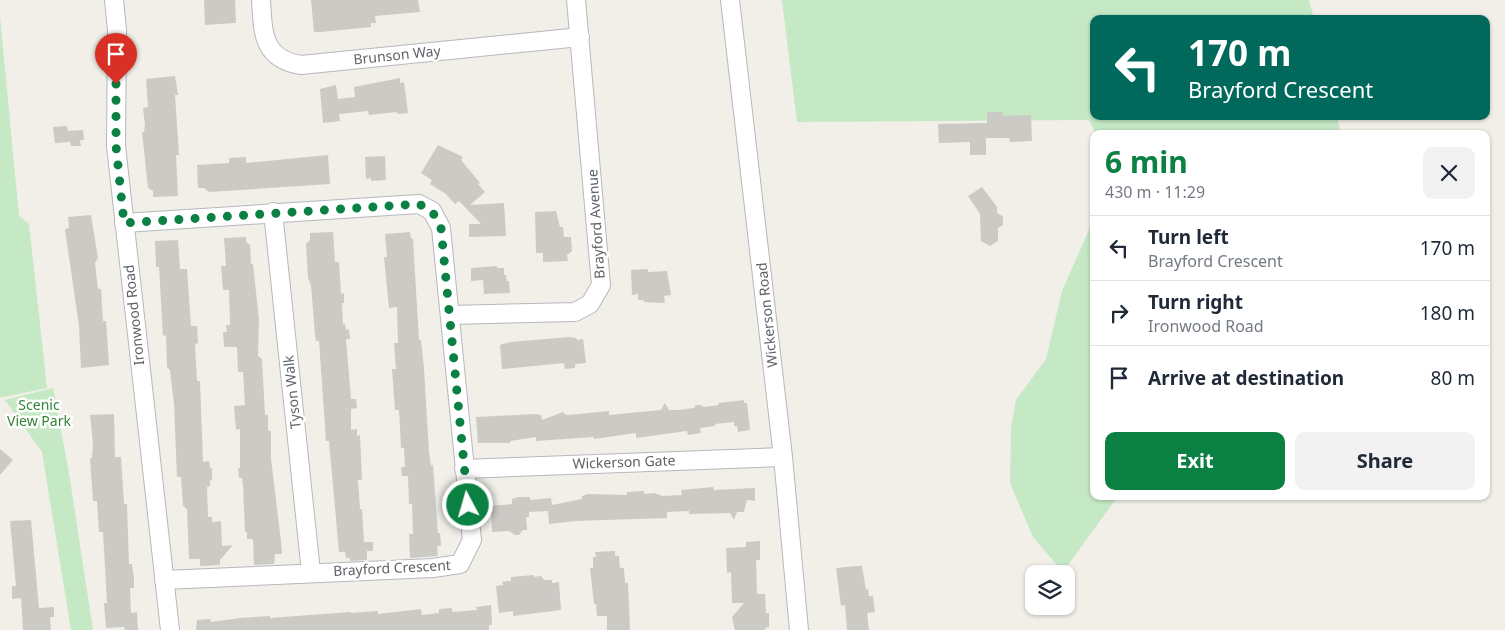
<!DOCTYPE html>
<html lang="en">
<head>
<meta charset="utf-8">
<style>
	body { margin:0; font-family:"Noto Sans",sans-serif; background:#f2f2f3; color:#1f2937; height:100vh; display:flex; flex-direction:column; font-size:19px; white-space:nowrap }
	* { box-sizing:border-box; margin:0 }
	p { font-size:16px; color:#747a83 }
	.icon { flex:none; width:28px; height:28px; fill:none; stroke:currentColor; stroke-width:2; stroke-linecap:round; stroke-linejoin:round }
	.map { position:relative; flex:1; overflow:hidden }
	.panel { position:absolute; left:1090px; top:130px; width:400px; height:370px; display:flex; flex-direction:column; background:#fff; border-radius:10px; box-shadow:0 1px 4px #0004 }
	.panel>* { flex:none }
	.guide { position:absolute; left:1090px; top:15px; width:400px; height:105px; border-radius:10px; box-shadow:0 1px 4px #0004; background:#00695c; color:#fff; overflow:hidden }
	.controls { position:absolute; left:1025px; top:565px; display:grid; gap:10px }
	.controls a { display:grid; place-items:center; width:50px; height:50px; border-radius:10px; background:#fff; box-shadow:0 1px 4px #0004; font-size:25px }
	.pin { position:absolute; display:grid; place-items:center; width:42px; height:42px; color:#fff; margin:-51px -21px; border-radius:50% 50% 50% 0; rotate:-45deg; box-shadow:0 0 5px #0007 }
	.pin .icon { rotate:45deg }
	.me { position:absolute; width:55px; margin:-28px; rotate:354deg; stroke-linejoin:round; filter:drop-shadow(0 0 4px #0008) }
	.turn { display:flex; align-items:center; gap:18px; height:105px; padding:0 15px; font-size:22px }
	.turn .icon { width:65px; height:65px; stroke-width:2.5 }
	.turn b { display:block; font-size:35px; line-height:42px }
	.round { display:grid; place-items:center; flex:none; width:52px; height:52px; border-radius:10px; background:#f2f2f3 }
	.summary { display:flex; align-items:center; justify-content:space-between; height:85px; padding:0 15px }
	h1 { font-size:30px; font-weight:700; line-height:38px; color:#0b8043 }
	.cta { display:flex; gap:10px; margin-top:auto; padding:10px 15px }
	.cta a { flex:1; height:58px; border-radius:10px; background:#0b8043; color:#fff; font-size:20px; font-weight:700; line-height:58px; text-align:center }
	.cta a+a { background:#f2f2f3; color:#1f2937 }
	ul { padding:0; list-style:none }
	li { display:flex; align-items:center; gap:15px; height:65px; padding:0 15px; border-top:1px solid #e0e1e3 }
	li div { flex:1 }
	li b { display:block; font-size:19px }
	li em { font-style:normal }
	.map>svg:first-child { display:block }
	.green { fill:#c5e8c5 }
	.building { fill:#cccac5 }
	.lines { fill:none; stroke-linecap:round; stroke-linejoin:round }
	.minor-casing { stroke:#b5b8bc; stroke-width:20 }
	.minor { stroke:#fff; stroke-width:18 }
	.route { stroke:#0b8043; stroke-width:9; stroke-dasharray:0 16.2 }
	.labels { text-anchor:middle; stroke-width:5; stroke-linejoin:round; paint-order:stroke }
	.street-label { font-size:14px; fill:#5f6368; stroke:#fff }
	.park-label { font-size:14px; fill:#348238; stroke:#fff }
</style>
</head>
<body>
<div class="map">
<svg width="1505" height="630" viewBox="0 0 1505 630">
	<rect width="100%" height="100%" fill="#f1efe8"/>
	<g class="green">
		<path d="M782 0H1309L1314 19H1094V116H1337L1341 134H1096L1089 120 797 122Z"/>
		<path d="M0 17 19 216 29 224 47 388 4 397H0Z"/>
		<path d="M1094 213V496H1118L1063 572 1033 537 1010 483 1011 428 1016 400 1046 359 1062 291 1088 232Z"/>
		<path d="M53 388 69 473 93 630H71L42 452 5 400Z"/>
	</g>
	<g class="building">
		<path d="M204 0H235L236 23 205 25Z"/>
		<path d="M311 0H418L420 12 375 16 376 23H371V27L320 32H314Z"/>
		<path d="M175 76 178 95H175L179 155H176L178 196 153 197V191L148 188 142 132H144L145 125 143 108 148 107 146 79Z"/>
		<path d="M400 78V83L404 82 408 113 397 114V112L369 115 368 111 339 114 340 121 323 123 320 89 336 85 338 99 355 97 354 87Z"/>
		<path d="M987 112H1003V116L1031 115 1032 141 1010 142 1009 138H986V155H970V142L939 143 938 124 987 123Z"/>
		<path d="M67 126 68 131 83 130 84 140H80L81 146H71L70 142 55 143 53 127Z"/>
		<path d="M438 145 463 157 461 160 480 183 478 184 485 192 470 205 504 203 506 236 469 237V224H481L459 201 455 204 446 194 430 184 432 180 421 173Z"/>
		<path d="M328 155 330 184 209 192 204 188H198L197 165 229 163V158L246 157V163Z"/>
		<path d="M385 156 386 180 371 181V178L366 179 365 157Z"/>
		<path d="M982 187 997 207V213L1003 216V225L998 228V241L990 246 981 241 980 214 968 196Z"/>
		<path d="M556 211 560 227H563L564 237H571L572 251 567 255 568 261 543 262V253H536L535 212Z"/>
		<path d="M91 215 98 258 95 263 98 289H101L103 321H106L109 365 81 368 79 326 65 229 69 228 68 217Z"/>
		<path d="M333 232 335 262H339L341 294 344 293V303H342L343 324H345L346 330 349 329 350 339H346L351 399H356L357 408 351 409V430L357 429V436L360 435 362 480H358L360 509H362L364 542H373V551H367V560L350 561V558H346L345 552H339L329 441H326L319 341H316L315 335 311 285 308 278 306 244 310 240V233Z"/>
		<path d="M410 232 411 238 413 239 419 340H421L424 368 429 452 431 466 433 465 438 533H440L441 546H437L438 556 410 558 409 534H413L412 504H409L408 476H402L401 467H405L404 448H401L399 410H395L392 369H396L394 343H398L397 307 389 308 384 257H387L385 234Z"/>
		<path d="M246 237V242L250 245 251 264H253L259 320 258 356 262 359 265 415H268V431H271V459L281 541 282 554H275L274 564 254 565 253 539H247V532H245L243 485 242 478H239L238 468H240V429L236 430 234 406 245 405 243 372H238L237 347H224L223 332H227L226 325H230L229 290H223L221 266H226L224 238Z"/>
		<path d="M178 240 180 269H187L191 326H197L198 343 195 344 197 381H200L203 462 209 461 210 468H212V480H210V486L207 487 208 517H212V522L221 521 222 546 233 545 220 560V565L200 566V559H189L187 509 183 506 181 477H177L174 404 170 370 167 367 166 335 163 336 159 267H156L155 241Z"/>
		<path d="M497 266V268H504V275H506L507 281H509L510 293 484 294 483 280 471 281V268Z"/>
		<path d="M648 269V272L667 271 671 295 664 296 665 303 644 302V300H638V294L632 295 631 270Z"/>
		<path d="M570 337 576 338 577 340 583 339 586 363 575 364V368L565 369 564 363 502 369 500 345 510 342Z"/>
		<path d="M744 400V403H747L750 430 738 432 737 426H734V422L715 424V426L700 428 701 433 688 435 687 431 636 438V433L594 439 593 437 536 441V437L510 441V443H478L476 417 536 414 541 415 542 420 563 412 566 415 579 414 609 411V415L661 410 665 403 669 410H679L694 408 696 405H701L704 407 719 405 718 403Z"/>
		<path d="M114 414 115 457H121L124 504H127L129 564H132L134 579V588H130L131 613 137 612 138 630H125L124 627 106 628 104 603H107L103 532H99L97 501H93L90 458H92L93 444 90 415Z"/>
		<path d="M0 449 13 460 0 475Z"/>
		<path d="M713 487 714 490 755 488V501L747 500 744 512H737L734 520 730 513 689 514V511L667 512V518L575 521 549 524 548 511 529 512V517H526L527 530H523L519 535H515L509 531 492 532 491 506 512 504V499L518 497H530V500L551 498 552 505 582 499V496L588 494 627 495V492L644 491V494L655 493 662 496 682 495 681 490Z"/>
		<path d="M31 520 39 608 54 607V617H50L51 630H23L21 598 12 599V586H16L10 521Z"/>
		<path d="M760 541V560H756L757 594H765L766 613H769V627L765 628V630H735L732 617 744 603H732L731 572 727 573 726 548 746 547V542Z"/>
		<path d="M615 551V556H619L620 568H624L625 583H628L630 630H607V616H597L596 604H594L590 568H593V557H596L595 552Z"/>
		<path d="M857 566H862L866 590 868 589 869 596H873L875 612 867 613 869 630H847L845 605 841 606 836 568Z"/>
		<path d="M534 575V577L541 576 544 580H552V583L559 582 561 610 513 616V611L499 613 496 586 503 585 502 582 511 581V577Z"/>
		<path d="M491 605 492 625H489V630H196L197 620 210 619 211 622 240 618 270 616V618L351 612V613L378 611V614L421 609 422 615 439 613V609L452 608V612L477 610 476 607Z"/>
	</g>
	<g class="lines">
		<g class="minor-casing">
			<g id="minor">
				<path d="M114 0 117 30 116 146 170 630"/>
				<path d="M261 0C263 32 262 59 301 65L580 37"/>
				<path d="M730 0 783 457 799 630"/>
				<path d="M273 212 311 572"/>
				<path d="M124 223 419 204 432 211 441 228 472 540 460 564 433 568 164 580"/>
				<path d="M450 315 575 312 590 304 601 285 576 0"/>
				<path d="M464 469 783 457"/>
			</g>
		</g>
		<use href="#minor" class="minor"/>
	</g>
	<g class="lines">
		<path class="route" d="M116 84V146L124 223 419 204 432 211 441 228 468 505"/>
	</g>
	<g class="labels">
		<g class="street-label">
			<text transform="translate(397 55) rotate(-6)" y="5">Brunson Way</text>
			<text transform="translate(596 224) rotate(-94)" y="5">Brayford Avenue</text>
			<text transform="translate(134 315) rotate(-96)" y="5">Ironwood Road</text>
			<text transform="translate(767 315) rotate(-96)" y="5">Wickerson Road</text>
			<text transform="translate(292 392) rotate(-96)" y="5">Tyson Walk</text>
			<text transform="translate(624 462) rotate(-2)" y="5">Wickerson Gate</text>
			<text transform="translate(392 568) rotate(-3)" y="5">Brayford Crescent</text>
		</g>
		<g class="park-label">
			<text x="39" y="410">Scenic<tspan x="39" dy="16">View Park</tspan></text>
		</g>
	</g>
</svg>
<div class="controls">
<a><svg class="icon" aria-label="layers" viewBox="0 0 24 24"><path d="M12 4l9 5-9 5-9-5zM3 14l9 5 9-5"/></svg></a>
</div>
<div class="pin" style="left:116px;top:84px;background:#d93025"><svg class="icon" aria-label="arrive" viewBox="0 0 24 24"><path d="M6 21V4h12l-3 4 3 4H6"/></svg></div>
<svg class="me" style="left:468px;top:505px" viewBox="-20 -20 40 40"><circle r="17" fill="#0b8043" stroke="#fff" stroke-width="3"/><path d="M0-11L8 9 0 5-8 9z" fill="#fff"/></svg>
<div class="guide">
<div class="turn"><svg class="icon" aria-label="left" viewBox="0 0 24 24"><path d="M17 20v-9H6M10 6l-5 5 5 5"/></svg><div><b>170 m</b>Brayford Crescent</div></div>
</div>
<section class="panel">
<div class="summary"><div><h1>6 min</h1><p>430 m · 11:29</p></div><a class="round"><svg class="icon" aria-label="close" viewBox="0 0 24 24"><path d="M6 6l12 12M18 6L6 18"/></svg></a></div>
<ul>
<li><svg class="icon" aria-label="left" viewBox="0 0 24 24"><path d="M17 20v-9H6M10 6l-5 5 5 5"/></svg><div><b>Turn left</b><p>Brayford Crescent</p></div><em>170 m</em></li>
<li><svg class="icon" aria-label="right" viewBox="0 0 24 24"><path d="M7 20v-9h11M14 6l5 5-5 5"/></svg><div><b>Turn right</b><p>Ironwood Road</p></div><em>180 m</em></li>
<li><svg class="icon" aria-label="arrive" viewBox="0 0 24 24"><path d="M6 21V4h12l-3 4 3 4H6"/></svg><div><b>Arrive at destination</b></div><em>80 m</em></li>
</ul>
<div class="cta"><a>Exit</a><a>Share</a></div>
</section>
</div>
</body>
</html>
